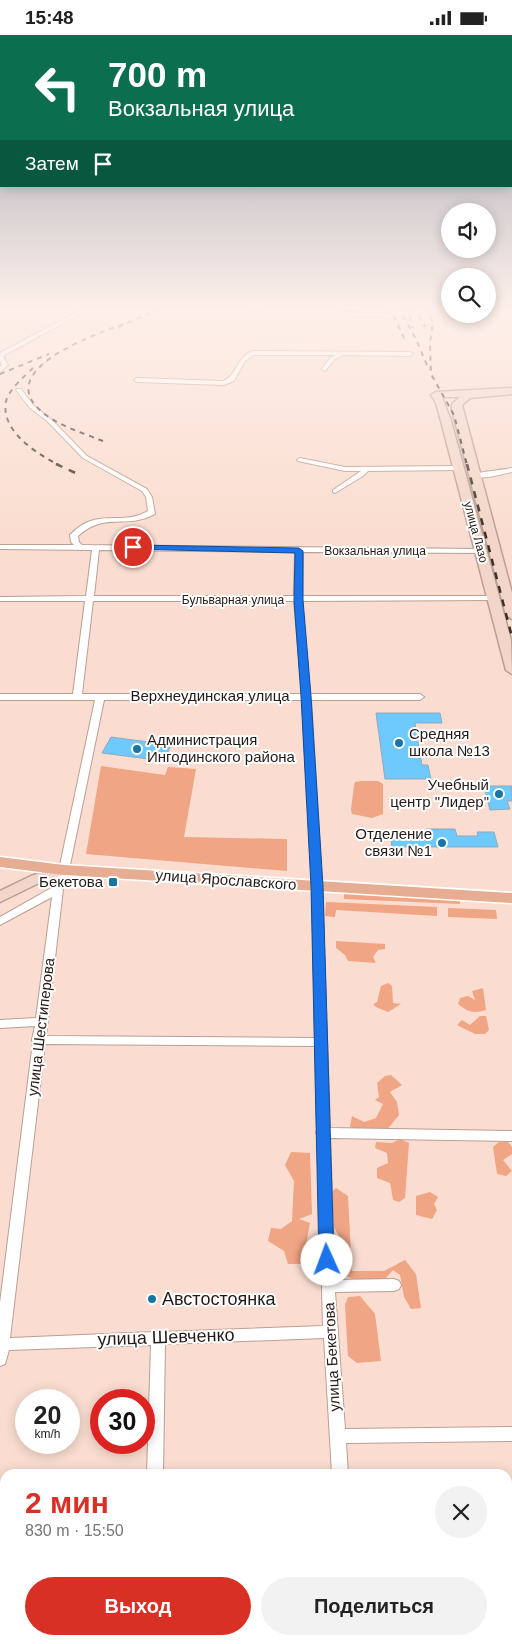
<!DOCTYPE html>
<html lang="ru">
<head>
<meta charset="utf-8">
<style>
	body { margin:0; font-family:Arial,sans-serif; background:#f2f2f2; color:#222; height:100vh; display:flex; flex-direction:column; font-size:19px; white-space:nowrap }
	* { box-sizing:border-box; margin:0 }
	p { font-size:16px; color:#767676 }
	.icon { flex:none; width:28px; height:28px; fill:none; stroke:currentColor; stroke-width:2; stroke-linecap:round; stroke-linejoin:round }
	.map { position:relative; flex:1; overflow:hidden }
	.side { position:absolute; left:0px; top:1434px; width:512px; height:176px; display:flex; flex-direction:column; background:#fff; border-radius:15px 15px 0 0; box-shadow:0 2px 12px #0003 }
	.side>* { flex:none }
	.banner { position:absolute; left:0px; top:0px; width:512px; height:152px; box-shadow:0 2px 12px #0003; background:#0b6e4f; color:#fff; overflow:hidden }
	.buttons { position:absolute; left:441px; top:168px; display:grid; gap:10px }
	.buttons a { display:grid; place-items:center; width:55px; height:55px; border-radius:50%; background:#fff; box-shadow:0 2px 12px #0003; font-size:25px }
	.speed { position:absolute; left:15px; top:1354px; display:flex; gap:10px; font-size:25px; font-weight:700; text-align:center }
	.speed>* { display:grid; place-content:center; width:65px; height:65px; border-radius:50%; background:#fff; box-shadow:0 2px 12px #0003; line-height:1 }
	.speed small { font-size:12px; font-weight:400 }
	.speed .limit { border:8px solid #d22; background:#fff; color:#111 }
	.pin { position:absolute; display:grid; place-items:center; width:42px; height:42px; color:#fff; margin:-21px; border:2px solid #fff; border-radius:50%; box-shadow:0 1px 5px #0007 }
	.me { position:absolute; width:55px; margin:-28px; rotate:358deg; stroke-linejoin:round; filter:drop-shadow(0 0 4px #0008) }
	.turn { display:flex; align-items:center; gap:18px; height:105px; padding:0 25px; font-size:22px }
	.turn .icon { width:65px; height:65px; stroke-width:2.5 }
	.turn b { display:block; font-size:35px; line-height:42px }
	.then { display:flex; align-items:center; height:48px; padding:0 25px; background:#0003; gap:10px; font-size:19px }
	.round { display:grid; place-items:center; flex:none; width:52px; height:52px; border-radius:26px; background:#f2f2f2 }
	.head { display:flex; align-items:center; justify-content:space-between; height:85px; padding:0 25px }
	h1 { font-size:30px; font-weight:600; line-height:38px; color:#d93025 }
	.primary-button { display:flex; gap:10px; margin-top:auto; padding:10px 25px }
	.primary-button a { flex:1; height:58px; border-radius:30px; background:#d93025; color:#fff; font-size:20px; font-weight:600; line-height:58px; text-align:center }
	.primary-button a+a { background:#f2f2f2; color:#222 }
	.status { display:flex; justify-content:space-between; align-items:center; height:35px; padding:0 25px; background:#fff; direction:ltr }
	.status svg { height:14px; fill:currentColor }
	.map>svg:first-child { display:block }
	.green { fill:#f0a584 }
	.building { fill:#6ec9fd; stroke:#91aabb }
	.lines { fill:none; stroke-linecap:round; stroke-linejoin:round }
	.street-casing { stroke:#ba9f93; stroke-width:2 }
	.secondary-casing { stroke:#ba9f93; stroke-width:3 }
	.primary-casing { stroke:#fff; stroke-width:3 }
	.street { fill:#fff; fill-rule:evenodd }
	.secondary { fill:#f3d6c9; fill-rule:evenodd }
	.primary { fill:#e6ad92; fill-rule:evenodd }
	.rail-far1 { stroke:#3c2f2a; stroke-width:2; stroke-dasharray:5 5; stroke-linecap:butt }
	.rail { stroke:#3c2f2a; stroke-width:2.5; stroke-dasharray:7 7; stroke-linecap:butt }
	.route { fill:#1a73e8; stroke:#114b97 }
	.poi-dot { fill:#1776a4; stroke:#fff; stroke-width:2 }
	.labels { text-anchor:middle; stroke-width:4; stroke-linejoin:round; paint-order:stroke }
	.far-street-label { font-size:12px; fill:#251a16; stroke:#fff }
	.street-label { font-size:15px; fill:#251a16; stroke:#fff }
	.poi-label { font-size:15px; fill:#251a16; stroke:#fff; text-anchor:end }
	.near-poi-label { font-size:18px; fill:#251a16; stroke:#fff; text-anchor:start }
	.near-street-label { font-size:18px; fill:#251a16; stroke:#fff }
</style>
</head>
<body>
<div class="status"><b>15:48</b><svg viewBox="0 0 49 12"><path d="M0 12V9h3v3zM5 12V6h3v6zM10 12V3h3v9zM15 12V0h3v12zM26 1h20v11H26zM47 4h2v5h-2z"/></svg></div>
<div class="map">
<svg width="512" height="1609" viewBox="0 0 512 1609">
	<rect width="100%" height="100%" fill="#faddd0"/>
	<g class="green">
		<path d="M101 731 165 740 168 732 196 734 184 802 287 804V836L86 819Z"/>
		<path d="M362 746H378L383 749V779L372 783 352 779 351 775 354 750 355 747Z"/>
		<path d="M344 856 460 866V869L344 864Z"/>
		<path d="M326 867 437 872V881L336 875 335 882 325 881Z"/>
		<path d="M448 873 496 875 497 884 448 882Z"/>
		<path d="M336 906 385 909V914L378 915 373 922 376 928 348 926 345 920 336 913Z"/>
		<path d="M388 948 392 951 393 968 401 969 388 977 376 972 373 969 377 967 381 951Z"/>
		<path d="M483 953 486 975C473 979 468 977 458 969L460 963 468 961 475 965 472 956Z"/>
		<path d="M480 981H486L489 995 485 999H475L457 990 462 985 470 990Z"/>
		<path d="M391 1040 402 1050 390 1057 397 1067 399 1080 386 1096 367 1099 350 1092 352 1081 364 1087 376 1083 383 1069 375 1065 379 1062 377 1048 385 1041Z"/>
		<path d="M400 1104 409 1108 405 1163 399 1167 393 1165 390 1148 377 1143V1133L388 1128 387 1118 375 1113 376 1107 392 1108Z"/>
		<path d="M499 1107H508L512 1112V1119L503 1125 512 1136 506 1141 497 1139 493 1112Z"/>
		<path d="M291 1117 310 1118 312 1179 299 1184 310 1188 305 1215 311 1219 307 1229H288L284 1216 268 1206 271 1193 281 1194 292 1186 294 1146 285 1130Z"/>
		<path d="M336 1153 348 1161 352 1236H384L405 1225 416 1239 421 1273 411 1274 404 1262 400 1240 393 1235 384 1245C372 1244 371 1248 364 1247 359 1247 345 1241 342 1238L345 1230 340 1226 339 1201 331 1187 332 1157Z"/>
		<path d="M430 1157 438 1162 434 1169 437 1175 432 1184 416 1180V1161Z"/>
		<path d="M360 1261 375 1279 381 1326 357 1328 348 1321 345 1270 348 1262Z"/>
	</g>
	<g class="building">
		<path d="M376 678H440L442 688H415L422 730H428L431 744H385Z"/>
		<path d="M111 702 171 710 164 726 102 718Z"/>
		<path d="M484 751H512V766H507L510 774 490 775Z"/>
		<path d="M426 794H455L457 801H478L477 797H494L498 812H392L390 797H405L406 802 427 801Z"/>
	</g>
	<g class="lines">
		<g class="street-casing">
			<g id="street">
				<path d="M86 272H93L3 321 8 330 0 337V332L2 330 0 326V318Z"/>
				<path d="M219 272H250L391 279 394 281 391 283 222 274Z"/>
				<path d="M253 316 410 317 413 319 410 321 343 320 334 325 325 336 322 334 330 323 335 320H254L245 326 234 346 224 350 137 347 134 345 137 343 223 346C237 341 237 321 253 316Z"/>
				<path d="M17 354H21L33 370 52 385 87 421 147 454 152 462 155 479C126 495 106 476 78 501L79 507 82 510 481 514 485 516 481 518 303 517 302 561H498V565L302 566 310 659H420L424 662 420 665H311L322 851 330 1093 512 1096V1106L330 1103 335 1245 394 1244 399 1246 401 1250 399 1254 394 1256 335 1257 345 1394 512 1392V1406L346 1408 348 1439H332L324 1303 165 1309 163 1439H147L151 1310 9 1315 5 1329 0 1331V1268L33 1007 32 1005 35 991 0 993V985L36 983 52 862 0 890V882L53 852 59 835 95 665H0V659H73L85 566H0V562L86 561 92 515 0 514V510H74L71 507 70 500C97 471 121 492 148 476L146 462 142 456 83 423 48 387 29 372 16 355ZM99 515 295 517 294 561H94ZM93 566H294L302 659H82ZM104 665H302L312 851 315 1003 46 1001 63 854 69 835ZM45 1009 315 1011 317 1095 316 1098 318 1101 323 1291 161 1297 158 1296 154 1297 10 1303Z"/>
				<path d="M300 423 345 432 459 431 462 433 459 435 368 436 363 441 335 458 333 457V455L361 436H345L298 426 297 425Z"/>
				<path d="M512 433V437C501 439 481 446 471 440 476 437 503 435 512 433Z"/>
				<path d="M0 1581 5 1583V1605H13L11 1609H0Z"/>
				<rect x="142" y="1605" width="18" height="4"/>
				<rect x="348" y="1605" width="18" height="4"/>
			</g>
		</g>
		<g class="secondary-casing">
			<g id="secondary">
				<path d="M512 353V359L470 363 462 370 512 558V584L506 580 452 375V369L460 362H442L451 386 511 605 512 639 506 635 441 386 436 368 431 360 436 357Z"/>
				<path d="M64 830 69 832 72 835 69 838 41 847 0 867V856L31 841Z"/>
			</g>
		</g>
		<g class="primary-casing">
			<path id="primary" d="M0 822 64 830 512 858V868L64 840 0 832Z"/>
		</g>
		<use href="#street" class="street"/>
		<use href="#secondary" class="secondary"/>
		<use href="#primary" class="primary"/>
		<g class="rail-far1">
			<path d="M389 272 405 305"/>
			<path d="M398 272 416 304 429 335"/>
			<path d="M406 272 413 293"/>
			<path d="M414 272 425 292"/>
			<path d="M427 272 433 288 430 308 431 339 454 380 467 430"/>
			<path d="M118 292 163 272"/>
			<path d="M33 333C24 342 10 353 6 366 0 396 37 419 59 430"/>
			<path d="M0 339 49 319"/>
			<path d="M103 406C81 397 51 389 35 370 3 331 97 299 123 289"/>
		</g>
		<g class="rail">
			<path d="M56 429 80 440"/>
			<path d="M467 429 512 602"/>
		</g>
	</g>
	<linearGradient id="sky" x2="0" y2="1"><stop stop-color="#9b9cac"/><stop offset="0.55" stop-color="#fdf0ea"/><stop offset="1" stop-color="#fdf0ea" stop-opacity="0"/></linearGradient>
	<rect width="512" height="497" fill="url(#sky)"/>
	<path class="route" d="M133 510 299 513 303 516V565L311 661 323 851 334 1225 332 1229 327 1231 321 1229 319 1225 311 851 301 661 294 565 295 518 130 514V511Z"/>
	<g class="poi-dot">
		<circle cx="399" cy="708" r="5"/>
		<circle cx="137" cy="714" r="5"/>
		<circle cx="499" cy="759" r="5"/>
		<circle cx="442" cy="808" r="5"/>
		<rect x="108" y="842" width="10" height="10" rx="2.5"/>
		<circle cx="152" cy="1264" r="5"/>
	</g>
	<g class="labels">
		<g class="far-street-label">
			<text transform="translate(476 497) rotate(75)" y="4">улица Лазо</text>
			<text x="375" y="520">Вокзальная улица</text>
			<text x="233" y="569">Бульварная улица</text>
		</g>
		<g class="street-label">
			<text x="210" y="666">Верхнеудинская улица</text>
			<text transform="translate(226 845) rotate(4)" y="5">улица Ярославского</text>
			<text transform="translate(41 992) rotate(-83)" y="5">улица Шестиперова</text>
			<text transform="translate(332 1322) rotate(-93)" y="5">улица Бекетова</text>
		</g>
		<g class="poi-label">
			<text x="409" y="704" text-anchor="start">Средняя<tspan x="409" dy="17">школа №13</tspan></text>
			<text x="147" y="710" text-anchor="start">Администрация<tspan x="147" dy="17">Ингодинского района</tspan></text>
			<text x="489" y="755">Учебный<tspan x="489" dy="17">центр "Лидер"</tspan></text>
			<text x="432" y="804">Отделение<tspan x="432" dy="17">связи №1</tspan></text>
			<text x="103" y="852">Бекетова</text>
		</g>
		<g class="near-poi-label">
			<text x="162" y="1270">Австостоянка</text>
		</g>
		<g class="near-street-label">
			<text transform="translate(166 1302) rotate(-2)" y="6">улица Шевченко</text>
		</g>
	</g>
</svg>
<div class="buttons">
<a><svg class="icon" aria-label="sound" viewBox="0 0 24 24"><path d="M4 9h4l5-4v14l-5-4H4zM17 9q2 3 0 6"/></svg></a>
<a><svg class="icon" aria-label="search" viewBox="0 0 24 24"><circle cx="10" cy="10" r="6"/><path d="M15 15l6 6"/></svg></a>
</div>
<div class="speed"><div>20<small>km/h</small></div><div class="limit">30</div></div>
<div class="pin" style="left:133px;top:512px;background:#d93025"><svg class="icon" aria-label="arrive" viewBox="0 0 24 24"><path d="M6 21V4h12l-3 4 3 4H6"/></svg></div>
<svg class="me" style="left:327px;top:1225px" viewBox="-20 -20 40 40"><circle r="19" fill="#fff"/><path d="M0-13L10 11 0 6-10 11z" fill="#1a73e8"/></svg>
<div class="banner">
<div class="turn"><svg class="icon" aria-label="left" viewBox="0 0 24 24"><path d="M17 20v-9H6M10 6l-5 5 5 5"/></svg><div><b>700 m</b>Вокзальная улица</div></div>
<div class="then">Затем<svg class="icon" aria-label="arrive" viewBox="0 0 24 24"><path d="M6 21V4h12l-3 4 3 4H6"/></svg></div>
</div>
<section class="side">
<div class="head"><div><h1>2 мин</h1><p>830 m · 15:50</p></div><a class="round"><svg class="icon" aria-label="close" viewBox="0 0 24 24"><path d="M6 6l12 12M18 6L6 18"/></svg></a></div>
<div class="primary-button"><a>Выход</a><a>Поделиться</a></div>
</section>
</div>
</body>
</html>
